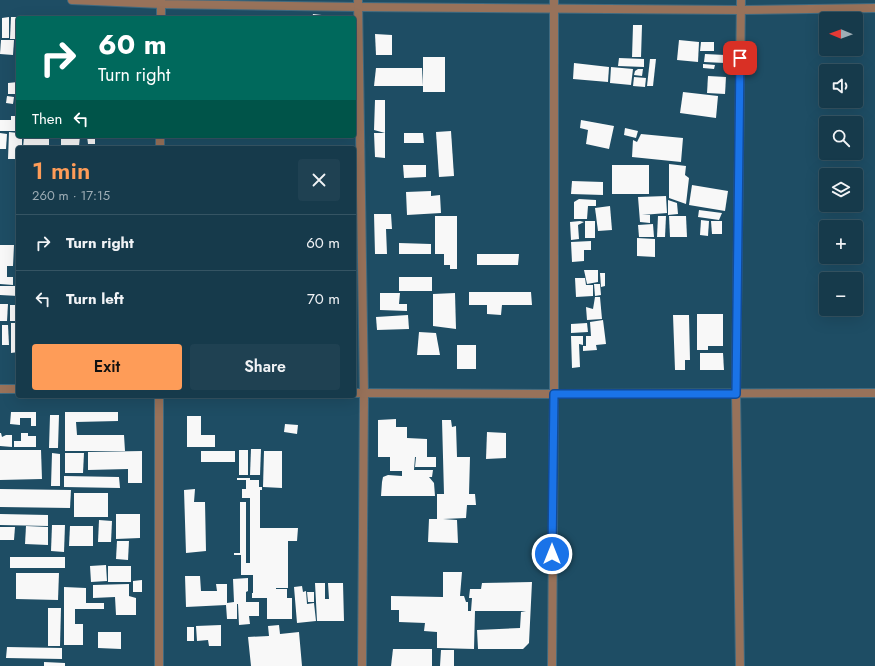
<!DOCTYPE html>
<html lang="en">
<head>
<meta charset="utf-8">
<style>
	body { margin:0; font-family:Jost,sans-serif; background:#1f4152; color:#f1f3f6; height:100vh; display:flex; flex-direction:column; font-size:15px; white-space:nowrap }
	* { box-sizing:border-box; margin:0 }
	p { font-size:13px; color:#9eadb5 }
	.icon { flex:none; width:22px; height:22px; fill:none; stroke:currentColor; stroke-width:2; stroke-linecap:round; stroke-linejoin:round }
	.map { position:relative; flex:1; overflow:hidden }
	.sheet { position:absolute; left:16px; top:146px; width:340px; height:252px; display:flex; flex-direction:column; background:#163a4b; border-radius:4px; box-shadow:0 4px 16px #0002,0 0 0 1px #355463 }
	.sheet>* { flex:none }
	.banner { position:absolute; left:16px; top:16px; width:340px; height:122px; border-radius:4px; box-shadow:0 4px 16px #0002,0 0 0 1px #355463; background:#00695c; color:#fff; overflow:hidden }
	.needle { width:26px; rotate:271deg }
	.buttons { position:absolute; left:819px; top:12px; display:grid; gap:8px }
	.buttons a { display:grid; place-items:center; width:44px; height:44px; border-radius:4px; background:#163a4b; box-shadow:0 4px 16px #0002,0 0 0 1px #355463; font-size:20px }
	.pin { position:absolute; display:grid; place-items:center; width:34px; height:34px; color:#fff; margin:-17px; border-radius:8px; box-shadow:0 2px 6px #0006 }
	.me { position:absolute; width:44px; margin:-22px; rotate:0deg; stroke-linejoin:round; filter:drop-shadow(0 0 3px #0008) }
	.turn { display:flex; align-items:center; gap:14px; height:84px; padding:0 16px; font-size:18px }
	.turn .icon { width:52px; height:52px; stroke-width:2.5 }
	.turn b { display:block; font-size:28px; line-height:34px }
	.then { display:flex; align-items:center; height:38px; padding:0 16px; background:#0003; gap:8px; font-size:15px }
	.round { display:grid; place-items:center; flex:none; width:42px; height:42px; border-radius:4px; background:#1f4152 }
	.headline { display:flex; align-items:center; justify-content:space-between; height:68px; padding:0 16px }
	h1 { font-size:24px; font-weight:600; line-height:30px; color:#fe9c58 }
	.button { display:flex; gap:8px; margin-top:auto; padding:8px 16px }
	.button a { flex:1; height:46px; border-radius:4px; background:#fe9c58; color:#111; font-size:16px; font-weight:600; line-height:46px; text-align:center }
	.button a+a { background:#1f4152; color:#f1f3f6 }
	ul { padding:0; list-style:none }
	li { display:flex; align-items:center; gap:12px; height:56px; padding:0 16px; border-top:1px solid #355463 }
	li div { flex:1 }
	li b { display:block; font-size:15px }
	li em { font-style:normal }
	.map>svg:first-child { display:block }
	.building { fill:#f8f8f8 }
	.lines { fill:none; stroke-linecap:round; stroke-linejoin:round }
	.street-casing { stroke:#3f6a80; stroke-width:10 }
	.street { stroke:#98725a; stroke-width:8 }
	.route-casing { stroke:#114b97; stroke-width:10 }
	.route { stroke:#1a73e8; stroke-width:7 }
</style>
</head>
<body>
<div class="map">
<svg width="875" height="666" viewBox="0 0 875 666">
	<rect width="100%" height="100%" fill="#1e4d64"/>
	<g class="building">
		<path d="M313 14 339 17V18H312Z"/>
		<path d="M9 17V38H2V18Z"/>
		<path d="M11 17H18V39H10Z"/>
		<path d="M633 25H642L641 57H632Z"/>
		<path d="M375 34 392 35V55H376Z"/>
		<path d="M1 40H14L13 55 0 54Z"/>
		<path d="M679 40 699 42 698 62 677 60Z"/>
		<path d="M701 42H714V51H700Z"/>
		<path d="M705 54 725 55V63L704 62Z"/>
		<rect x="423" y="57" width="22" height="35"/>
		<path d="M619 58 644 59V67L618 66Z"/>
		<path d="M650 59H656L653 86H647Z"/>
		<path d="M574 63 609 67 608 82 573 79Z"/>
		<path d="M703 64 715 65 714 69 703 68Z"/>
		<path d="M611 67 633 69 631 85 610 83Z"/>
		<path d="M376 68H422L423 86H374Z"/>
		<path d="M638 69H643L642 76 634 75 635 71Z"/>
		<path d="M708 76 726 77 725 94 707 93Z"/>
		<path d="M634 77 646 78 645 87 633 86Z"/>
		<path d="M18 82V94H8V83Z"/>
		<path d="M683 92 718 96 716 118 680 113Z"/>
		<path d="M7 96 14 97 13 104 6 103Z"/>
		<path d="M375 100H385V158L375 157 374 133H385L374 130Z"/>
		<path d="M11 116H18V131H0V120H11Z"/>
		<path d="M581 120 614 126 609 149 586 144 588 130 580 128Z"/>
		<path d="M625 128 638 131 636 138 624 135Z"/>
		<path d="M451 131 454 176 439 177 436 132Z"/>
		<path d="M9 132 18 133V136H22V148H18V159H8Z"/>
		<path d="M0 133 7 134 6 149H0Z"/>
		<path d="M404 133H423L424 143H404Z"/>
		<path d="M641 134 683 138 681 162 632 157 633 140 637 142Z"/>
		<path d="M61 136H80L79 146 87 147V148H61Z"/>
		<path d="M87 136H95V144H88Z"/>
		<path d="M24 137 49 138V148H23Z"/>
		<path d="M669 164 686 166 685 175 689 178 686 204 669 198Z"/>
		<path d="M403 165H426V177L404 178Z"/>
		<rect x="612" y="165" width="37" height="29"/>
		<path d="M572 181 603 182V195L571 194Z"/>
		<path d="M692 185 728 191 725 211 689 205Z"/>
		<path d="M431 191V196L440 195 441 213 407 215 406 192Z"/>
		<path d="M666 196 667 213 642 215H650V223L640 222 638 197Z"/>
		<path d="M579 199 596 200V206H588L587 219H574V202Z"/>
		<path d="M668 200 677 203 678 214 668 215Z"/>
		<path d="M610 206 612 230 598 231 595 208Z"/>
		<path d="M699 210 722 213 719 220 698 217Z"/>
		<path d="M374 214H391L392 229H386L387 254H375Z"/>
		<path d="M435 216H457V269H450V265H444V254H435Z"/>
		<path d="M658 216H666L665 237H657Z"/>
		<path d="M669 216H686L687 237H670Z"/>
		<path d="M701 220 709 221 708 236 700 235Z"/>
		<path d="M580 221 584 222 578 225 579 239 571 240 570 222Z"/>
		<rect x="585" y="221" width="10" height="17"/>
		<path d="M711 221H722V234H712Z"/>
		<path d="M653 224 654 237H639L638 225Z"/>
		<path d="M637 238 655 239V257L637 256Z"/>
		<path d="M591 241V250H584V261L572 262 571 242Z"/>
		<path d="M399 243 431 244V254H399Z"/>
		<path d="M0 245H14L13 266H7V277H13V285L0 284Z"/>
		<path d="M477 254H519L518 265H477Z"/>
		<path d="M584 270H598V282L587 284Z"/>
		<path d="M600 273H605V286L601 287Z"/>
		<rect x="399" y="277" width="33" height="14"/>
		<path d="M575 278H585L586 285H593V296L576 297Z"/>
		<path d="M594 284H600L601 295 595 296Z"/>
		<path d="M0 286H18V296L0 295Z"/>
		<path d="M469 292H531L532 305H502L501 315 487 314V305H469Z"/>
		<path d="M380 293H400L399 304H407V311L380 310Z"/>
		<path d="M455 293 456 329 433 326V294Z"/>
		<path d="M595 297H600L602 319 587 320 586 307 593 309Z"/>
		<path d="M0 304H8L7 321H0Z"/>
		<rect x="10" y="305" width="8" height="16"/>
		<path d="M697 314H723V346H708V350H697Z"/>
		<path d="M408 315 409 329 377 330 376 317Z"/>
		<path d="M673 315H689L690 360H685V370H675Z"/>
		<path d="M603 320 606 344 596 345 597 350 583 351V346H586V336H591L590 322Z"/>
		<path d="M11 323H18V352L11 353Z"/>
		<path d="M587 323 588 332 571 333V324Z"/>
		<path d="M2 325H8L9 345H2Z"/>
		<path d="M419 332 436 333 440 355H417Z"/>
		<path d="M571 336H583V345L579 344 580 367 572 368Z"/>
		<rect x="457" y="345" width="19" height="24"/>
		<path d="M700 353H723L724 370H700Z"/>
		<path d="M11 412H36V426H31V418H20V425L10 424Z"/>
		<path d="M65 412H118V421L76 422 77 435H124L125 451H65Z"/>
		<path d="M50 415H59L58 448H49Z"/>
		<path d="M187 416H201V435H215V447H187Z"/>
		<path d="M396 419V427H407V438L427 439V457H436V467H415L416 457H415L414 470H433L432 477H429L434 483 435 496H381L382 482 383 477 388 475 402 476V471H390V457H378V420Z"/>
		<path d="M442 420H451L452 427 456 426 457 457H470L469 494H475L476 505H467L466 518 443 519 457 520 458 543 428 542 429 519H437V494H444Z"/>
		<path d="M285 424 298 425 297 434 284 432Z"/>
		<path d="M487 432 506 433V458L486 459Z"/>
		<path d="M0 433H1L2 437 6 435H12V447L0 446Z"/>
		<path d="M21 433H28V436H36V447H14V441H21Z"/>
		<path d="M251 449H261L260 475H250Z"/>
		<path d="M0 450H41L42 479 0 480Z"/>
		<rect x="239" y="450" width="9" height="25"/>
		<path d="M142 451V483H128V469L88 470V452Z"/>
		<rect x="201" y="451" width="34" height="11"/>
		<path d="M264 451H282V488L263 487Z"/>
		<path d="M52 453 60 454V486H51Z"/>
		<path d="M65 453H84L83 473H65Z"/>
		<path d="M64 476 119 477 120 488 64 487Z"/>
		<path d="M237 478H250V480H259V487H262V490H260V528H298L297 541H288V588H276V589H287V598H292V619H267V598H252V593H253V575H241V555H234V553H240V502H246V563H250V498H242V489H246V480H237Z"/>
		<path d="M0 489 71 490 70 508 0 507Z"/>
		<path d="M195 489 194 502H205L206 551 186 553 184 490Z"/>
		<rect x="74" y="493" width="34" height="24"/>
		<path d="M0 514 48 515V526L0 525Z"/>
		<path d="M116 514H140V538L116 539Z"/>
		<path d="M99 520 112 521 111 542H98Z"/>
		<path d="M52 525H65L64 552 51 551Z"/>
		<path d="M26 526 48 527V545L25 544Z"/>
		<path d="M70 526H93V546H69Z"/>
		<path d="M0 527H15L14 540H0Z"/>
		<path d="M117 541H129L128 560 116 559Z"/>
		<rect x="10" y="557" width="55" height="11"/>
		<path d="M106 565 107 581 91 582 90 566Z"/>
		<rect x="108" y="566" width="23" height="16"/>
		<path d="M443 572H462L460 596H464L466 602H468V611H471L472 598H469L470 589H481L482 583 532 582 529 643 523 649H478L477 630 520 628 521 612 526 611H475L474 649 437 648V632L424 631 425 623 399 622V610H391V596L443 597Z"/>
		<path d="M16 573H59L58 600 16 599Z"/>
		<path d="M185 576H200L201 591H217L216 584H227V603L234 602 233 579 248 578V591L246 592V602H259V616H249L250 624 239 625 238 604H237V619H227L226 605 186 607Z"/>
		<path d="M142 580V592H133V581Z"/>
		<path d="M315 583H325V599H329L328 583H343L344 621H317Z"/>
		<path d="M129 584V596L136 598V615H116L115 597 93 598V585Z"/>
		<path d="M302 586 303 592 306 591 307 604 314 603 316 621 297 623 294 587Z"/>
		<path d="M64 587 86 588V603H104V609H75V624H83V645H64Z"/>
		<path d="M307 592H314V602H308Z"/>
		<path d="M48 608H61L60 646H48Z"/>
		<path d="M221 625V646H209L208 640 197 641 196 626Z"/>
		<path d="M279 625 280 634 299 632 302 666H251L248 637 269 636 268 626Z"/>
		<rect x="187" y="627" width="7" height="14"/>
		<path d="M98 632H121V649L98 648Z"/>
		<path d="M7 647 62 648V659L6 658Z"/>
		<path d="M393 649H432V666H391Z"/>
		<path d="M441 650H454V666H440Z"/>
		<path d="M44 662 65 663V666H44Z"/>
	</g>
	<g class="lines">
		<g class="street-casing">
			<g id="street">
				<path d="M72 0 161 4 358 7 741 10 875 8"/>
				<path d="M358 0 364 393 362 666"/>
				<path d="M161 18V0"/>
				<path d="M160 148V136"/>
				<path d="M0 389H18"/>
				<path d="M354 393 554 394 875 393"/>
				<path d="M159 666V396"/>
				<path d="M552 666 554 394V0"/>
				<path d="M740 666 736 394 741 0"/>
			</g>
		</g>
		<use href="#street" class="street"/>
	</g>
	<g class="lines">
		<g class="route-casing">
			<path id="route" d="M552 554 554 394H736L740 58"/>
		</g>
		<use href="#route" class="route"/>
	</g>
</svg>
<div class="buttons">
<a><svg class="needle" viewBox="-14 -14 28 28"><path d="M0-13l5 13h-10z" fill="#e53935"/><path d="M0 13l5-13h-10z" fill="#9eadb5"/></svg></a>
<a><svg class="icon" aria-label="sound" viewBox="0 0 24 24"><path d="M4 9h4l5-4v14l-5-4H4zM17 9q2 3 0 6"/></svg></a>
<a><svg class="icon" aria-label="search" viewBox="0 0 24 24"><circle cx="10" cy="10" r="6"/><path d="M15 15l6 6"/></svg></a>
<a><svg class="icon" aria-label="layers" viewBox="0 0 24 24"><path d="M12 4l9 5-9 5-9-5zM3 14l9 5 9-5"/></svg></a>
<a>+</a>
<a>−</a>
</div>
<div class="pin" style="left:740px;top:58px;background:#d93025"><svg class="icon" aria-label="arrive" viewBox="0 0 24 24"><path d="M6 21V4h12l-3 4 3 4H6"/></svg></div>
<svg class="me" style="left:552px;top:554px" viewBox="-20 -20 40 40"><circle r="17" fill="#1a73e8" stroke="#fff" stroke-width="3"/><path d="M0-11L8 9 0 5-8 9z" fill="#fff"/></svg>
<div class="banner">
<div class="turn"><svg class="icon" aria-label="right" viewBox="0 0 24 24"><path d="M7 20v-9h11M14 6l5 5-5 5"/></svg><div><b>60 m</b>Turn right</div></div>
<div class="then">Then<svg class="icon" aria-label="left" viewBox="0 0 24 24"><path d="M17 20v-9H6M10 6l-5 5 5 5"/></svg></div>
</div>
<section class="sheet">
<div class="headline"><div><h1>1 min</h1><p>260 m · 17:15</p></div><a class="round"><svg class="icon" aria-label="close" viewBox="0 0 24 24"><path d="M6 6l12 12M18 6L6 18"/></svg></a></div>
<ul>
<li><svg class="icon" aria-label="right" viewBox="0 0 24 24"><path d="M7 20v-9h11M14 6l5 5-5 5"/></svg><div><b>Turn right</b></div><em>60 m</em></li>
<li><svg class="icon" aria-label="left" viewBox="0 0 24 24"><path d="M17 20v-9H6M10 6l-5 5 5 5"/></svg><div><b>Turn left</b></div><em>70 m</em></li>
</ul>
<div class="button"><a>Exit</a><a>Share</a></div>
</section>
</div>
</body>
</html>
